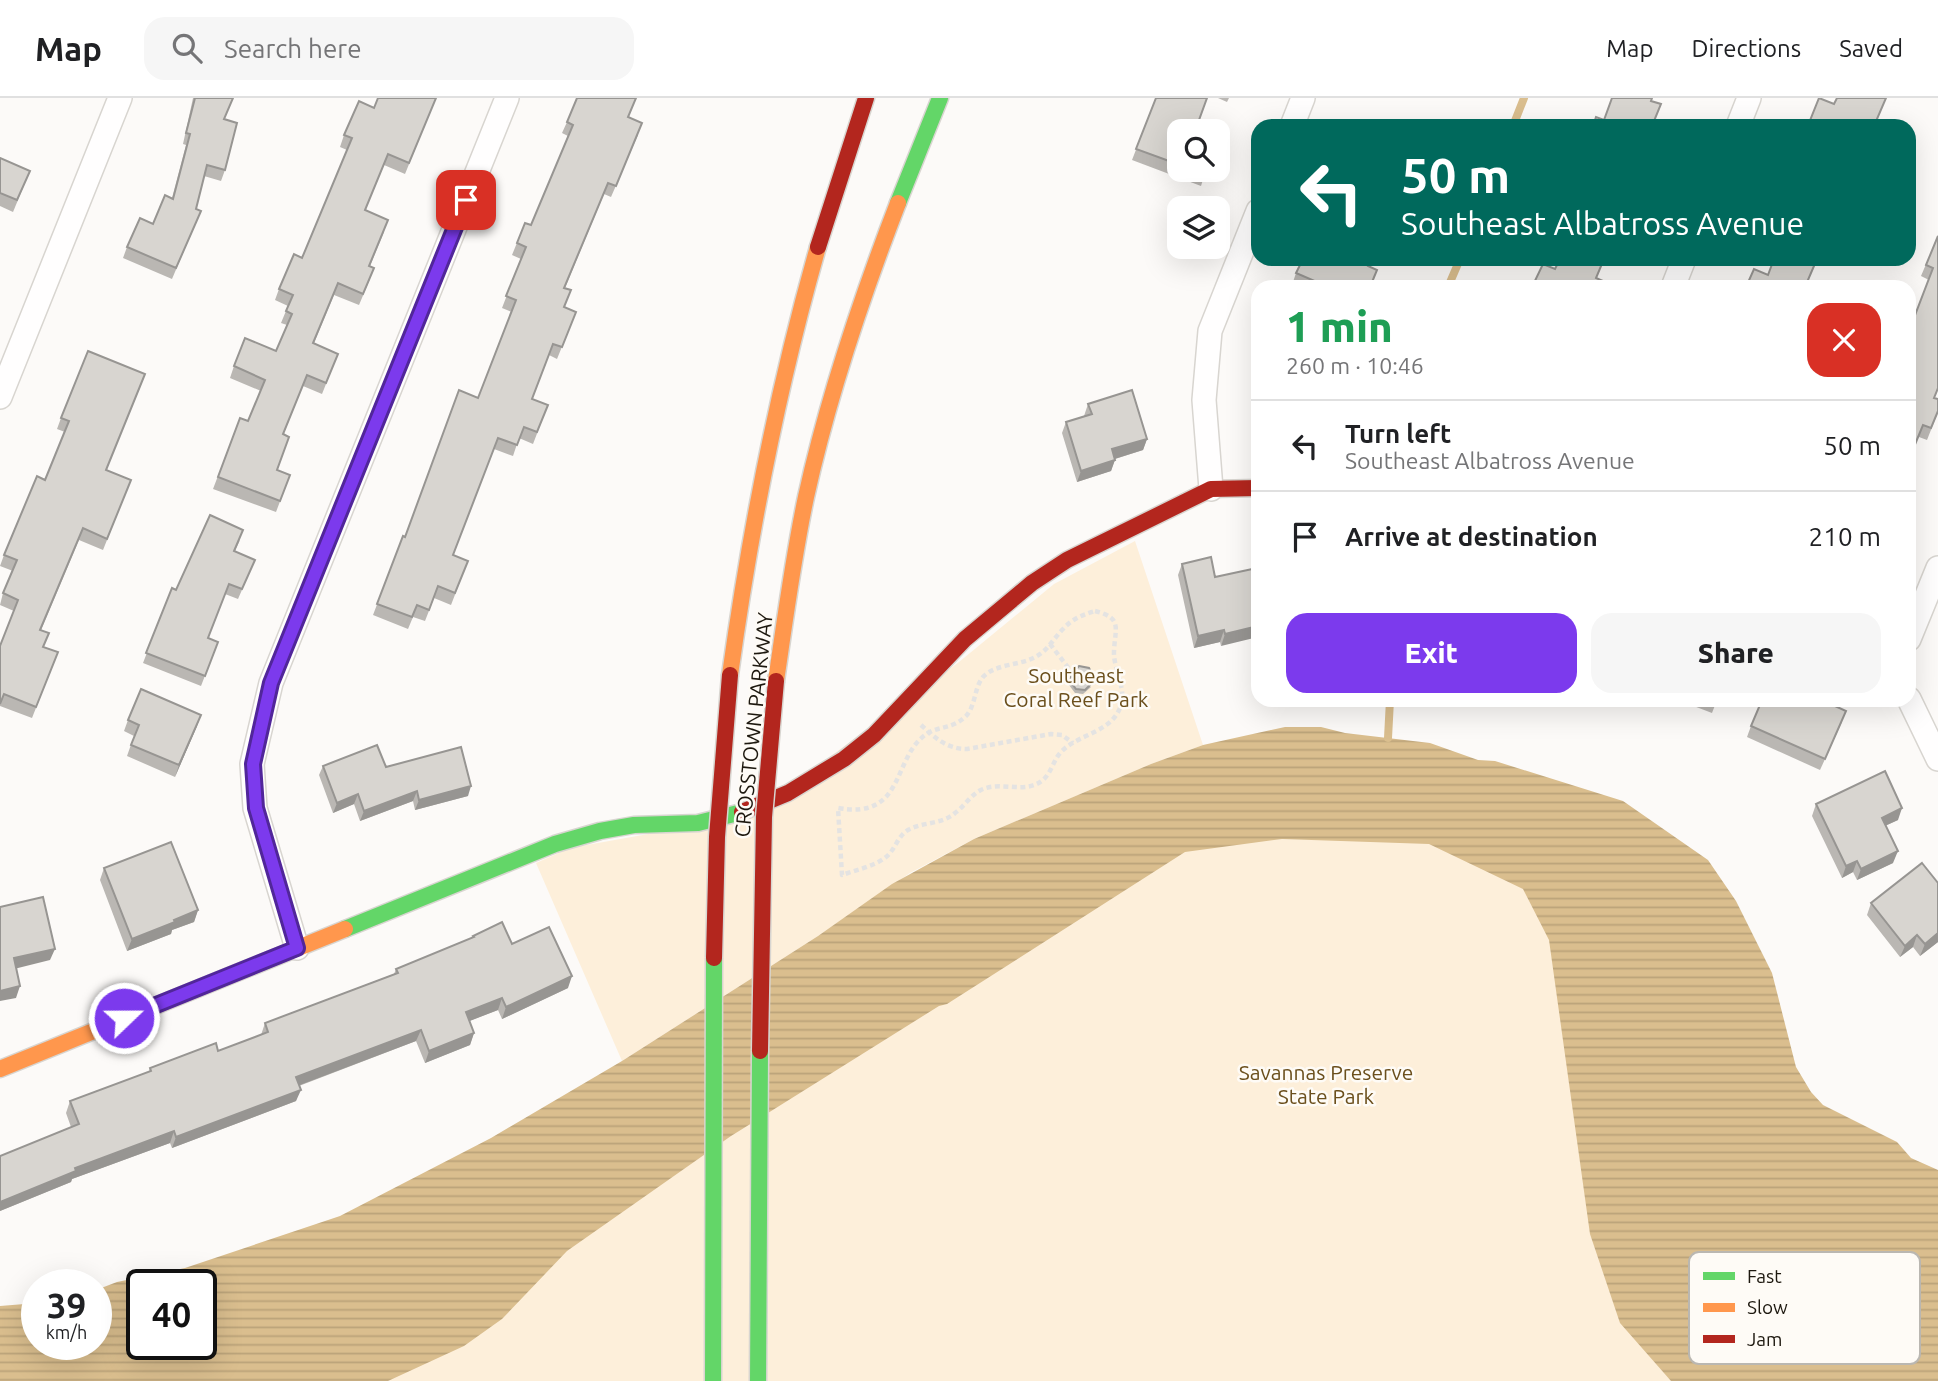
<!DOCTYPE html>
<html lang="en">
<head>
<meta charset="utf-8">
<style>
	body { margin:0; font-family:Ubuntu,sans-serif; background:#f6f6f6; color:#202124; height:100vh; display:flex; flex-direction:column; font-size:26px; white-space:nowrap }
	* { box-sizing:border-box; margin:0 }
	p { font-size:23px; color:#757577 }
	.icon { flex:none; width:38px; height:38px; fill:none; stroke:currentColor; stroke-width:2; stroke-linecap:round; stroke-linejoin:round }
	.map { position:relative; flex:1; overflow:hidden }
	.drawer { position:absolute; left:1251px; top:182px; width:665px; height:427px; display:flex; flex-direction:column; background:#fff; border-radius:21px; box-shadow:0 7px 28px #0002 }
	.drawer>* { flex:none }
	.banner { position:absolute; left:1251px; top:21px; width:665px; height:147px; border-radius:21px; box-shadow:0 7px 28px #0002; background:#00695c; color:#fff; overflow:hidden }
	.buttons { position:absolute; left:1167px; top:21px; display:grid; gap:14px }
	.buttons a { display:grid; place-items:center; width:63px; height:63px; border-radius:14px; background:#fff; box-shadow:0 7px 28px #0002; font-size:35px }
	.speed { position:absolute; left:21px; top:1171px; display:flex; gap:14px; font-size:35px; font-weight:700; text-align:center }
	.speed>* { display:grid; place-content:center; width:91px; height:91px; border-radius:50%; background:#fff; box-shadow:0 7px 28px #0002; line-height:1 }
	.speed small { font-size:18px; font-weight:400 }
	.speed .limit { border:4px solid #111; border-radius:10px; background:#fff; color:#111 }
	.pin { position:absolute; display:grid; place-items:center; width:60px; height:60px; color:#fff; margin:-30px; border-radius:14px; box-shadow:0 4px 10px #0006 }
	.me { position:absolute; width:77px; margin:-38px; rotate:68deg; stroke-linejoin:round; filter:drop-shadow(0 0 5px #0008) }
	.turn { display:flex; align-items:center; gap:24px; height:147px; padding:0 35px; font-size:32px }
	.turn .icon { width:91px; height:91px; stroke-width:2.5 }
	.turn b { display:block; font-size:49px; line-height:60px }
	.round { display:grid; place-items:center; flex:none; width:74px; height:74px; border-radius:21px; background:#f6f6f6 }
	.head { display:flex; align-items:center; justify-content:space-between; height:119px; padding:0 35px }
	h1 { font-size:42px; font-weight:800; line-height:52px; color:#1e9e55 }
	.action { display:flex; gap:14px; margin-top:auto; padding:14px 35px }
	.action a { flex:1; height:80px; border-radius:21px; background:#7c3aed; color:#fff; font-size:28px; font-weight:800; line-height:80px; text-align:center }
	.action a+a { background:#f6f6f6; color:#202124 }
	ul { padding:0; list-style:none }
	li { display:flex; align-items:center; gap:21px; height:91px; padding:0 35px; border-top:2px solid #e0e0e0 }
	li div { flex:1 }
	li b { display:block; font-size:26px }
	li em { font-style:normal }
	header { display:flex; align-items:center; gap:42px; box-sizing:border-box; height:98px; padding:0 35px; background:#fff; border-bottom:2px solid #e0e0e0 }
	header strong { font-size:33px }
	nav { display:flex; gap:38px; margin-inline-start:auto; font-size:24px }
	.search { width:490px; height:63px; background:#f6f6f6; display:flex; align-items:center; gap:18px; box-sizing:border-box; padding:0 24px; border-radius:21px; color:#757577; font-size:26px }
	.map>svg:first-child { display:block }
	.park { fill:#fdefda }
	.water { fill:url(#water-rules); fill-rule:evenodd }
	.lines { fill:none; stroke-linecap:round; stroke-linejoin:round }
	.stream { stroke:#dabe8e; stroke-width:8 }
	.street-casing { stroke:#d8d5d0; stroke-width:26 }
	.fast-casing { stroke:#d8d5d0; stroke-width:19 }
	.slow-casing { stroke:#d8d5d0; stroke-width:19 }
	.jam-casing { stroke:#d8d5d0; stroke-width:19 }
	.path { stroke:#e4e3e2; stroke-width:4.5; stroke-dasharray:5 3.5; stroke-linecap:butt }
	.street { stroke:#fffefe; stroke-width:23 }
	.fast { stroke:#63d668; stroke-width:16 }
	.slow { stroke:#ff974d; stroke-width:16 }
	.jam { stroke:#b3261e; stroke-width:16 }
	.fast-bridge-casing { stroke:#d8d5d0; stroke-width:19; stroke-linecap:butt }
	.jam-bridge-casing { stroke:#d8d5d0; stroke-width:19; stroke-linecap:butt }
	.fast-bridge { stroke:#63d668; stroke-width:16 }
	.jam-bridge { stroke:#b3261e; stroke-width:16 }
	.wall { fill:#bab7b3 }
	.shaded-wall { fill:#979592 }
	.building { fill:#d8d5d0; stroke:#979592; stroke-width:2 }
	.route-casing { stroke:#51269a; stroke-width:18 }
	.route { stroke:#7c3aed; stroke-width:12 }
	.labels { text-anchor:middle; stroke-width:5; stroke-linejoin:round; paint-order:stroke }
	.park-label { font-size:21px; fill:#6b4f1c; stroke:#fefbf6 }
	.street-label { font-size:21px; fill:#1d180f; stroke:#fefbf6 }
	.key { fill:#fefbf6; stroke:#bab7b1; stroke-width:2 }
	.key-label { font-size:19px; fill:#1d180f }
</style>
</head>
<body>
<header>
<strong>Map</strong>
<div class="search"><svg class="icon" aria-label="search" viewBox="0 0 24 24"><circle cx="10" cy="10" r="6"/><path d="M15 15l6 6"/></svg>Search here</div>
<nav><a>Map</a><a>Directions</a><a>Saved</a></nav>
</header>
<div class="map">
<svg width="1938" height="1283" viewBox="0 0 1938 1283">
	<defs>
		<pattern id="water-rules" width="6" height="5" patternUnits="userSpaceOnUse" patternTransform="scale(1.75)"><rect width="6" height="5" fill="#dabe8e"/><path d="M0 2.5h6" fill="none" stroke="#bba379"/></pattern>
	</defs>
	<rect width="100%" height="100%" fill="#fcfaf8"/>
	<g class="park">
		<path d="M1135 443 1203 647 1151 666 974 741 910 775 818 838 622 963 536 765 570 750 749 718 959 564 1054 486Z"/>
		<path d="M1307 678 1521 729 1938 1195V1283H103L201 1246Z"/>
	</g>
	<path class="water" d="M1285 629H1321L1345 635 1430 645 1478 662 1495 663 1623 703 1708 762 1736 803 1772 875 1796 969 1811 994 1823 1007 1897 1044 1911 1060 1938 1072V1283H1671L1620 1225 1590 1136 1549 842 1523 791 1429 746 1282 741 1185 754 947 906 939 908 731 1038 567 1153 502 1221 464 1248 388 1283H0V1208L37 1205V1246H96V1192L117 1184 185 1170 340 1118 491 1040 622 963 818 838 892 786 974 741 1151 666 1203 647ZM142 1186H201V1246H142Z"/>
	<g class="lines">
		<g class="stream">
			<path d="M1513 28 1524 0"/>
			<path d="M1448 189 1460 161"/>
			<path d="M1388 640 1390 602"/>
		</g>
		<g class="street-casing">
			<g id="street">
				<path d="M1292 28 1303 0"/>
				<path d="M1738 28 1749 0"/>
				<path d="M1673 189 1684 161"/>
				<path d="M0 299 120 0"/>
				<path d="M1211 391 1204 302 1210 233 1258 113"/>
				<path d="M1909 541 1938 470"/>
				<path d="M1909 601 1938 661"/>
				<path d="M297 850 255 710 252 666 271 585 507 0"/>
			</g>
		</g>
		<g class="fast-casing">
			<g id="fast">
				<path d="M898 105 940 0"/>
				<path d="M345 831 555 746 600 733 634 727 698 725 742 714"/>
			</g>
		</g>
		<g class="slow-casing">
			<g id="slow">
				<path d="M730 577C750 433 778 289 818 149"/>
				<path d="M776 583C785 522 793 460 806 399 828 299 861 201 898 105"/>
				<path d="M0 971 345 831"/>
			</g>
		</g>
		<g class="jam-casing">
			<g id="jam">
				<path d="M818 149 866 0"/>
				<path d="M742 714 788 695 844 661 874 637 965 541 1032 485 1067 462 1211 391 1258 390"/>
			</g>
		</g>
		<g class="path">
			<path d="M1095 513C1123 520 1115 530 1114 553 1113 571 1128 593 1120 610 1110 635 1078 636 1061 654 1054 661 1052 673 1044 681 1027 697 1003 683 983 691 971 696 965 708 955 715 943 726 924 724 910 731 898 736 896 751 886 759 875 768 856 772 842 777L838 710C907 722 891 658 928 635 940 628 953 631 966 618 976 607 974 590 983 579 996 565 1021 568 1037 558 1048 552 1054 540 1063 531 1072 521 1082 517 1095 513Z"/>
			<path d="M1050 546 1073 576"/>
			<path d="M921 627C935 640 947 651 967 651L1051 636 1062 637 1073 645"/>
		</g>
		<use href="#street" class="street"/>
		<use href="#fast" class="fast"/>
		<use href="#slow" class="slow"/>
		<use href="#jam" class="jam"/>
		<g class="fast-bridge-casing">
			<g id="fast-bridge">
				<path d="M713 1283 714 860"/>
				<path d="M758 1283 760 953"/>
			</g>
		</g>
		<g class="jam-bridge-casing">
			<g id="jam-bridge">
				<path d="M714 860 717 739 730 577"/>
				<path d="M760 953 764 719 776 583"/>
			</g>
		</g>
		<use href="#fast-bridge" class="fast-bridge"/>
		<use href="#jam-bridge" class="jam-bridge"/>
	</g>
	<g class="wall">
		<path d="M193 0H233L224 21 225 72 221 83 204 78 196 111 201 113 172 181 123 160 127 149 153 126 172 100 186 47 183 46Z"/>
		<path d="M378 0H436L405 76 384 67 365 112 384 134 370 168V181L359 207 334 197 314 245 338 256 322 296 303 288 283 337 277 372 290 377 276 414 213 391 240 320 248 323 261 293 230 280 234 268 276 253 287 227 281 225 288 208 275 202 279 191 302 160 347 52 340 49 344 37 374 10Z"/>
		<path d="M1156 0 1180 33V72H1206L1201 88 1132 62Z"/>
		<path d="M1218 0H1229L1227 4Z"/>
		<path d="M629 19 638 37 611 99 604 96 565 190V209L576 214 557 261 549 257 532 301 548 307 533 346 519 340 513 358 494 351 453 457 468 463 451 507 434 500 425 523 413 519 408 531 373 517 403 438 405 439 478 300 512 214 502 210 521 161 512 157 525 125 531 127 568 38 562 35 567 24Z"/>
		<path d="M0 60 30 73 13 114 0 108Z"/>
		<path d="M1938 138 1934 300 1938 314 1927 342 1919 339 1929 182 1921 178Z"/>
		<path d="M1368 168 1377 172 1371 189H1298L1292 187 1296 175Z"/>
		<path d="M141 287 106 372 131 382 103 452 79 442 41 532 44 549 58 554 32 620 0 608V548L14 513 0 507 3 495 13 473 0 468 4 457 45 382 65 334 57 331 61 320Z"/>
		<path d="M1088 306 1147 341 1143 352 1115 361 1111 373 1077 384 1062 335 1066 324 1084 318Z"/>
		<path d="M240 442 235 453 255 462 238 501 225 496 208 540 218 544 201 588 143 565 172 490 176 492Z"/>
		<path d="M1182 466 1215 479 1257 470 1221 548 1220 544 1194 550 1178 477Z"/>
		<path d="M1072 575 1091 589 1083 596 1075 595 1069 587Z"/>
		<path d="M1678 602H1717L1712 615Z"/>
		<path d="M128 622 197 628 175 679 127 658 134 638 124 633Z"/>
		<path d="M1842 624 1820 672 1747 639 1751 628Z"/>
		<path d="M323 668 386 669 468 698 415 712 413 703 360 723 354 706 333 715 319 677Z"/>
		<path d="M1816 706 1898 722 1885 728 1893 765 1857 782 1853 774 1842 780 1812 718Z"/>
		<path d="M104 770 198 812 194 824 172 832 171 836 127 853 100 782Z"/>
		<path d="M1938 785V844L1920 858 1913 849 1900 859 1867 817 1871 805Z"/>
		<path d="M473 838 512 846 568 890 502 921 498 912 469 923 474 935 470 947 425 965 416 943 299 988 296 1003 172 1050 170 1045 72 1081 71 1084 0 1113V1058L71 1029 66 1015 70 1003 149 974 150 970 218 953 261 937 265 925 394 876 396 871 472 840Z"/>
	</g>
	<g class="shaded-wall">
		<path d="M1147 341 1143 352 1108 363 1112 351Z"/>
		<path d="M1115 362 1111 373 1077 384 1081 373Z"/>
		<path d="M1258 528V539L1221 548 1225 536Z"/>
		<path d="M1224 532 1220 544 1194 550 1198 538Z"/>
		<path d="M201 617 197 628 175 679 179 667Z"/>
		<path d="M471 688 468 698 415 712 419 702Z"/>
		<path d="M417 693 413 703 360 723 364 713Z"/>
		<path d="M358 696 354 706 333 715 337 705Z"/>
		<path d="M1902 710 1898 722 1878 731 1882 720Z"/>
		<path d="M1898 753 1893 765 1857 782 1861 771Z"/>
		<path d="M1857 763 1853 774 1842 780 1846 768Z"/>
		<path d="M198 812 194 824 172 832 171 836 127 853 132 841Z"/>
		<path d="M1938 835V844L1920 858 1925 846Z"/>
		<path d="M1917 837 1913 849 1900 859 1905 848Z"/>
		<path d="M55 851 50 862 10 872 14 860Z"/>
		<path d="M572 878 568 890 502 921 506 909Z"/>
		<path d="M20 888 16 900 0 903V893Z"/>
		<path d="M502 900 498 912 462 926 466 914Z"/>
		<path d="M421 932 416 943 292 990 296 979Z"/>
		<path d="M474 935 470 947 425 965 429 953Z"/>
		<path d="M301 992 296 1003 172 1050 176 1039Z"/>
		<path d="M174 1033 170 1045 72 1081 71 1084 0 1113V1104L75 1070Z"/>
	</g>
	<g class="building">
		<path d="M195 0H233L224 21 237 25 225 72 207 67 196 111 201 113 176 170 127 149 140 120 153 126 165 97 173 101 190 36 186 35Z"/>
		<path d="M378 0H436L409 65 388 56 365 112 388 122 369 168 374 170 363 196 338 185 313 245 338 256 326 285 307 277 283 336 289 339 277 372 290 377 280 403 218 379 240 320 248 323 265 282 234 268 245 240 276 253 292 216 286 213 293 197 279 191 294 156 302 160 352 40 344 37 359 3 374 10Z"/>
		<path d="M577 0H636L628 19 642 25 616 88 608 85 564 190 571 192 564 209 576 214 562 249 553 246 532 301 548 307 537 334 524 329 517 347 498 340 453 457 468 463 455 495 438 488 429 512 417 507 412 519 377 506 403 438 405 439 459 292 478 300 516 202 506 198 526 149 517 145 525 125 531 127 573 27 567 24Z"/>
		<path d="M1156 0H1207L1195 33H1180V67L1136 51Z"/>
		<path d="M1612 0H1652L1651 3 1661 6 1652 28H1593L1596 19 1604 22Z"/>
		<path d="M1819 0 1834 6 1837 0H1886L1874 28H1815L1809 25Z"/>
		<path d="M0 60 30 73 17 102 0 95Z"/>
		<path d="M1193 72H1206L1205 76Z"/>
		<path d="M1938 138V290L1934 300 1938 301V313L1931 330 1923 327 1909 361V233L1933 170 1926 167Z"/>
		<path d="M1303 161H1371L1368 168 1377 172 1370 189H1315L1317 184 1296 175Z"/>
		<path d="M1560 161H1604L1596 180 1603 183 1600 189H1532L1543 166 1555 171Z"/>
		<path d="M1774 161H1817L1805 189H1746L1754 171 1768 177Z"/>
		<path d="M88 253 145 276 106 372 131 382 107 441 83 430 40 532 49 535 43 549 58 554 36 609 4 596 0 606V548L18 502 3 495 17 462 4 457 37 378 45 382 69 323 61 320Z"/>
		<path d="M1132 292 1147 341 1112 351 1115 362 1081 373 1066 324 1092 316 1088 306Z"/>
		<path d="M210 417 243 432 234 453 255 462 242 491 229 486 208 540 218 544 205 578 146 555 172 490 176 492Z"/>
		<path d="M1211 459 1215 479 1257 470 1258 528 1225 536 1224 532 1198 538 1182 466Z"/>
		<path d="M1079 568 1089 570 1093 578 1092 585 1085 592 1076 591 1070 583 1072 575Z"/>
		<path d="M141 591 201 617 179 667 131 647 139 627 128 622Z"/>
		<path d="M1762 602H1822L1846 613 1825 661 1751 628Z"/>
		<path d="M377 647 386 669 461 649 471 688 419 702 417 693 364 713 358 696 337 705 323 668Z"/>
		<path d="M1885 673 1902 710 1882 720 1898 753 1861 771 1857 763 1846 768 1816 706Z"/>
		<path d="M171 744 198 812 174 822 175 824 132 841 104 770Z"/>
		<path d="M1922 765 1938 785V835L1925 846 1917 837 1905 848 1871 805Z"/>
		<path d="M43 799 55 851 14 860 20 888 0 893V809Z"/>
		<path d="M502 824 512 846 549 829 572 878 506 909 502 900 466 914 474 935 429 953 421 932 296 979 301 992 176 1039 174 1033 75 1070 76 1073 0 1104V1058L79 1026 70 1003 151 973 150 970 216 945 218 953 268 934 265 925 398 875 396 871 474 839 473 838Z"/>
	</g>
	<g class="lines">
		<g class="route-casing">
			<path id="route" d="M124 920 297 850 256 710 253 666 271 585 466 102"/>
		</g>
		<use href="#route" class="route"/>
	</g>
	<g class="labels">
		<g class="park-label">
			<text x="1076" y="585">Southeast<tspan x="1076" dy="24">Coral Reef Park</tspan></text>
			<text x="1326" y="982">Savannas Preserve<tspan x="1326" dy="24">State Park</tspan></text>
		</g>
		<g class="street-label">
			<text transform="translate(754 627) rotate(-84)" y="7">CROSSTOWN PARKWAY</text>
		</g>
	</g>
	<rect x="1689" y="1154" width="231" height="112" rx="10" class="key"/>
	<rect x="1703" y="1174" width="32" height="8" fill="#63d668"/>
	<rect x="1703" y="1205" width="32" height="9" fill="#ff974d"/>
	<rect x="1703" y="1237" width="32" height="8" fill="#b3261e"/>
	<g class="key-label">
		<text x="1747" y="1185">Fast</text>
		<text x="1747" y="1216">Slow</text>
		<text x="1747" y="1248">Jam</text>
	</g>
</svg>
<div class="buttons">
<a><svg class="icon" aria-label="search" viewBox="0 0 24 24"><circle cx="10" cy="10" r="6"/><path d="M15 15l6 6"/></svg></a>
<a><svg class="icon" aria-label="layers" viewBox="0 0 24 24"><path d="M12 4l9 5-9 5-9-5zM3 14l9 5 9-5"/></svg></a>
</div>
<div class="speed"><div>39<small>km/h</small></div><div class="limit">40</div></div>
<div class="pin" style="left:466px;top:102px;background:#d93025"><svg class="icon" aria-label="arrive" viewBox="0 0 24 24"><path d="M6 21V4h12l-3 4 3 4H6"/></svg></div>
<svg class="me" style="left:124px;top:920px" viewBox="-20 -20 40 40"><circle r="17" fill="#7c3aed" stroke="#fff" stroke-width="3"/><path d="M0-11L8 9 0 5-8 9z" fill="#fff"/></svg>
<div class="banner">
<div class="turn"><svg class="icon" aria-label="left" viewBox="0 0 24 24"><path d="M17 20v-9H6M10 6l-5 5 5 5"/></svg><div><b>50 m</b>Southeast Albatross Avenue</div></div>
</div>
<section class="drawer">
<div class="head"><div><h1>1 min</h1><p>260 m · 10:46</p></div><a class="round" style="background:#d93025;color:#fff"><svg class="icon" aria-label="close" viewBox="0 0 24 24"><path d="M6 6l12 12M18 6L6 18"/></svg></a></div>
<ul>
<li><svg class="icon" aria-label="left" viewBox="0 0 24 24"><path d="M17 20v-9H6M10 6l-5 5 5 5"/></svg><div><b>Turn left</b><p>Southeast Albatross Avenue</p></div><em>50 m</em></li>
<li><svg class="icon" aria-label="arrive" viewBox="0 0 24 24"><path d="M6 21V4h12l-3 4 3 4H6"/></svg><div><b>Arrive at destination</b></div><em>210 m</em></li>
</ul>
<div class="action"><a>Exit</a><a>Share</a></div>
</section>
</div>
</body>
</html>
